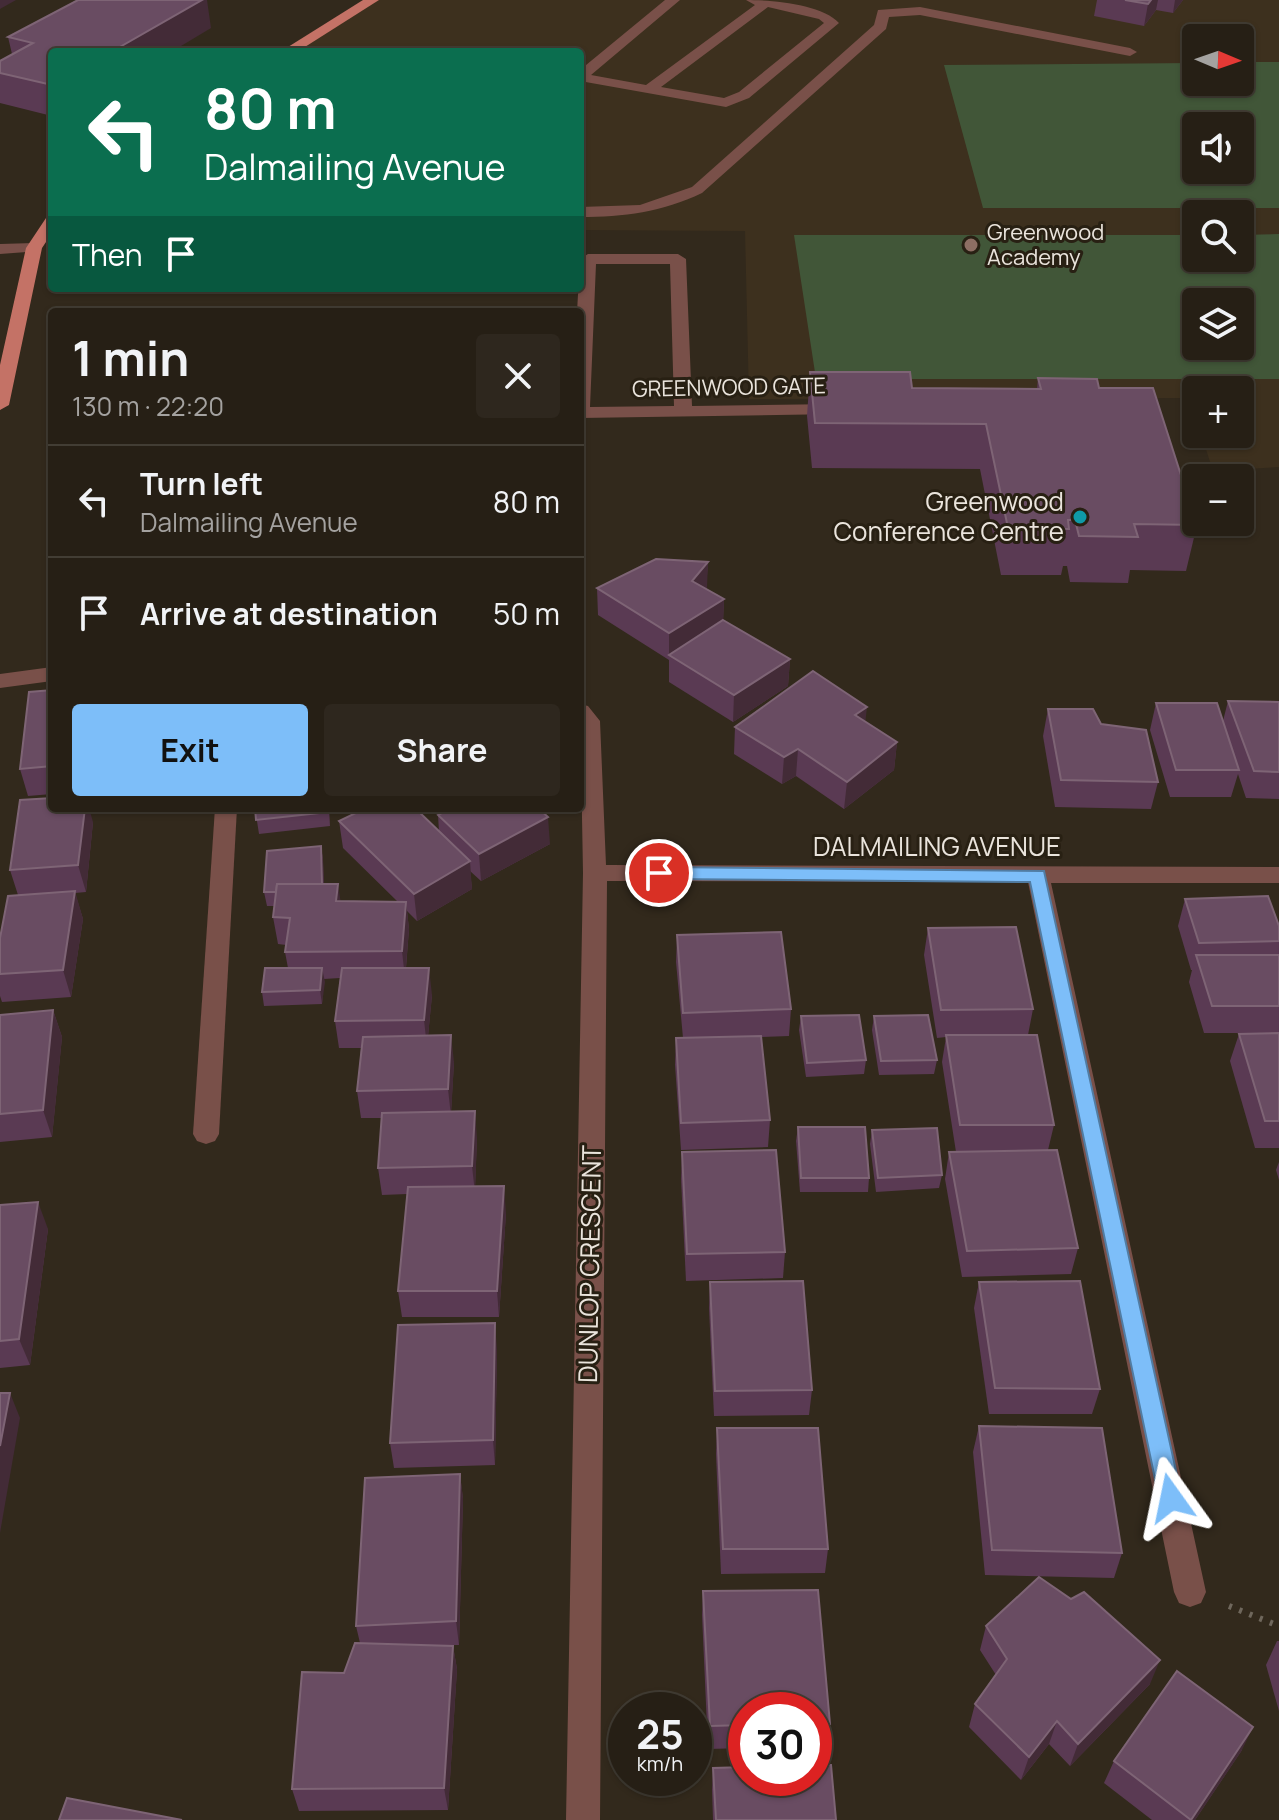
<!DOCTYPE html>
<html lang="en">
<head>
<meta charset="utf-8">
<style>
	body { margin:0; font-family:Manrope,sans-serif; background:#2e271e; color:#f1f3f6; height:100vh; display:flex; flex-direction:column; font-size:30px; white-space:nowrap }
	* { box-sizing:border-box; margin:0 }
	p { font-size:26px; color:#a4a2a0 }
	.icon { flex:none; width:44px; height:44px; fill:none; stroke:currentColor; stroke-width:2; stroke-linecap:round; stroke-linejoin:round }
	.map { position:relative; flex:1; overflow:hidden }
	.drawer { position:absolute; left:48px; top:308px; width:536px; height:504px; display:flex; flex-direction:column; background:#261f15; border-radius:8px; box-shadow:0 2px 6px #0004,0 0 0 2px #423d34 }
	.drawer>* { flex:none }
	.banner { position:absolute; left:48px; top:48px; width:536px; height:244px; border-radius:8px; box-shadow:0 2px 6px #0004,0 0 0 2px #423d34; background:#0b6e4f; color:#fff; overflow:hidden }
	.needle { width:52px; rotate:92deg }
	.fabs { position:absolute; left:1182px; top:24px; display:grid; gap:16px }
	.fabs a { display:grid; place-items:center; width:72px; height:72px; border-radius:8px; background:#261f15; box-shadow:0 2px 6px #0004,0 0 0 2px #423d34; font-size:40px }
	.speed { position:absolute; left:608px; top:1692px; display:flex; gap:16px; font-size:40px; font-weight:700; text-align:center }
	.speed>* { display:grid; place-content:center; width:104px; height:104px; border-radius:50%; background:#261f15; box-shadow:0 2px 6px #0004,0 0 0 2px #423d34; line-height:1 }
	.speed small { font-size:20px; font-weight:400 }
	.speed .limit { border:12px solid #d22; background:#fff; color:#111 }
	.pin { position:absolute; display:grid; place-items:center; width:68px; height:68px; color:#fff; margin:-34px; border:4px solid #fff; border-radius:50%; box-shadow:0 2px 8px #0007 }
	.me { position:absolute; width:88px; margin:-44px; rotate:348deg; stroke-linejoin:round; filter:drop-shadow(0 0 6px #0008) }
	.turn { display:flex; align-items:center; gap:28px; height:168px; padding:0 24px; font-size:36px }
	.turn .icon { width:104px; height:104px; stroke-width:2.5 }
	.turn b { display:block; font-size:56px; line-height:68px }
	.then { display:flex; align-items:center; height:76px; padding:0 24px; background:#0003; gap:16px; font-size:30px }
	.round { display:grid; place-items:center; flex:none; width:84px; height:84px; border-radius:8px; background:#2e271e }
	.overview { display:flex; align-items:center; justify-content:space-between; height:136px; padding:0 24px }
	h1 { font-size:48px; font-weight:700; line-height:60px }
	.button { display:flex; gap:16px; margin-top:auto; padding:16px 24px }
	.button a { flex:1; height:92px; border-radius:8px; background:#7dbef9; color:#111; font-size:32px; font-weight:700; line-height:92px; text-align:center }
	.button a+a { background:#2e271e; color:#f1f3f6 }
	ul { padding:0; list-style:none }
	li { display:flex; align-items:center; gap:24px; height:112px; padding:0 24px; border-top:2px solid #423d34 }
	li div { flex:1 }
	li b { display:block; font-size:30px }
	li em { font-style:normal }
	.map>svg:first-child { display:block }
	.built { fill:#3d301e; fill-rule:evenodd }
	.green { fill:#415638; fill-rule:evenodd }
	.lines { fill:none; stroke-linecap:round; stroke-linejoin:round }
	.path { stroke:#6f675c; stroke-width:6; stroke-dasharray:3 8; stroke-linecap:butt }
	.minor { fill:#795049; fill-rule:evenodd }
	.major { fill:#c47266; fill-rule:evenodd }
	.wall { fill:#5a3a53 }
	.shaded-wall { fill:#432b37 }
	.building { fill:#694c62; stroke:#7e6475; stroke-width:2 }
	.route { fill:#7dbef9; stroke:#517ca2; stroke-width:2 }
	.education-dot { fill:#8d6e63; stroke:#282013; stroke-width:3 }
	.culture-dot { fill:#0f9aa8; stroke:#282013; stroke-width:3 }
	.labels { text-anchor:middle; stroke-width:6; stroke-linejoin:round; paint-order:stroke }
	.far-poi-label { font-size:22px; fill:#eae4dc; stroke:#282013; text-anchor:start }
	.far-street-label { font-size:22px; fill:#eae4dc; stroke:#282013 }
	.poi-label { font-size:26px; fill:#eae4dc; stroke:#282013; text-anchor:end }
	.street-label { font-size:26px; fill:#eae4dc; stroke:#282013 }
</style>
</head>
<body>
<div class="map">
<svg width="1279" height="1820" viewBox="0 0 1279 1820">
	<rect width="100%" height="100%" fill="#32291c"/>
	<path class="built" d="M372 0H1279V467L1213 471 1201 434H1240V390H1196V418L1189 398 749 399 745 231 580 230V52H287ZM1196 38H1240V82H1196ZM1196 126H1240V170H1196ZM1196 214H1240V258H1196ZM1196 302H1240V346H1196Z"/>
	<g class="green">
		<path d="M1240 62H1279V208H983L944 65 1196 63V82H1240ZM1196 126H1240V170H1196Z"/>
		<path d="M1279 234V379H816L794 235H1196V258H1240V235ZM1196 302H1240V346H1196Z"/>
	</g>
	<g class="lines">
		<path class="path" d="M1229 1606 1279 1626"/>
		<g class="minor">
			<path d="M665 0H680L591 75 646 85 755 5 746 0C772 0 822 4 839 23L749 98 726 107 580 81V70ZM768 7 819 19 824 23 739 92 724 98 661 87Z"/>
			<path d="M920 7 1130 48 1137 52 1130 56 920 15 889 17 886 29 702 193C662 212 624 217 580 217V207L640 205 692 187 874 25 878 10Z"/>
			<path d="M34 243 40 245V251L0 254V244Z"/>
			<path d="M588 254H678L686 259 692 406 838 404 847 409 838 414 580 418V312H577L580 259ZM596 264H670L674 406 590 407Z"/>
			<path d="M52 667V681L0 688V674Z"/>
			<path d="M580 704 588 706 600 721 606 865 1279 867V883H1051L1206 1592 1201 1603 1190 1607 1179 1603 1174 1592 1028 882 607 881 600 1820H566L583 873Z"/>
			<path d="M215 808H237L219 1134 215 1141 206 1144 197 1141 193 1134Z"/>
		</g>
		<g class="major">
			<path d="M363 0H379L297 52H280Z"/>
			<path d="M52 216V233L42 248 9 405 0 410V365L26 248 46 218Z"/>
		</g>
	</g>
	<g class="wall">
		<path d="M1097 0H1183L1173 13 1156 10 1144 26 1094 16Z"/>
		<path d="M211 28 52 52V116L0 103V61L12 54 8 37Z"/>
		<path d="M810 372 912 388 1037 389 1038 378 1099 388 1197 525 1186 571 1130 570 1128 583 1070 582 1067 566H1063L1061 575H1001L980 469 812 468 807 416Z"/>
		<path d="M708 562 706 589 724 599 723 621 790 659 788 686 733 722 669 682V660L598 615 597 588Z"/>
		<path d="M52 690V794L28 796 20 769Z"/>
		<path d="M1228 701 1279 702V799L1246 798 1238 774 1231 797H1170L1150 730 1156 703 1223 721Z"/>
		<path d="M1048 709 1158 782 1151 809 1055 807 1043 736Z"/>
		<path d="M866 722 897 742 894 770 844 809 796 776 782 784 734 754 735 727Z"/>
		<path d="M255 808H329L330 826 259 834Z"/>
		<path d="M438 815 550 844 481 881 470 871 472 889 417 921 407 911 409 929 406 968 432 995 428 1036 454 1062 451 1112 477 1138 475 1187 506 1213 499 1317H402L398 1291 407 1194 382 1195 378 1168 382 1118H361L357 1091 361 1048H339L335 1021 340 978 324 979 322 1004 264 1006 262 992 288 968 285 952 286 945 278 944 273 917 275 906H267L264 892 321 846 323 860 324 884 340 901 398 902 343 848 339 821 439 832Z"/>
		<path d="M93 822 86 892 75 893 83 919 71 997 2 1002 0 996V974L18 895 10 870Z"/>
		<path d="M1185 899 1279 941V1033H1204L1189 982 1192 970H1191L1178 926Z"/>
		<path d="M928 928 1033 1009 1028 1035 1054 1125 1048 1150 1078 1248 1071 1274 962 1277 945 1179 949 1152H956L942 1062 946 1037 937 1038 924 955Z"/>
		<path d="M677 935 791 1009 789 1036 761 1037 770 1120 768 1147 681 1150 675 1065 676 1038H683L676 962Z"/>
		<path d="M53 1010 62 1037 52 1137 0 1142V1015Z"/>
		<path d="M801 1016 866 1060 864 1074 806 1077 799 1030Z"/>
		<path d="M874 1016 937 1060 934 1074 879 1075 872 1030Z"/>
		<path d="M1279 1033V1148H1255L1230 1061 1239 1034Z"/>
		<path d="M798 1127 869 1178 868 1192H800L796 1141Z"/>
		<path d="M872 1130 942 1175 939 1188 876 1192 870 1144Z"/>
		<path d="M682 1152 785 1252 783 1278 686 1281 681 1179Z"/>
		<path d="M1279 1162V1180L1276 1170Z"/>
		<path d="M0 1205 48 1229 30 1365 0 1368Z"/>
		<path d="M710 1282 812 1390 809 1415 714 1416 709 1308Z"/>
		<path d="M979 1282 1100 1389 1092 1414H989L974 1308Z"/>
		<path d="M497 1349 495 1465 394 1468 390 1443Z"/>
		<path d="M979 1426 1122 1553 1114 1578 985 1575 973 1452Z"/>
		<path d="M717 1428 828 1549 825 1573 721 1574 716 1454Z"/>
		<path d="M460 1474 463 1499 459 1645H448L453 1646 457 1669 448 1810 299 1811 292 1789 344 1673 360 1643 356 1626Z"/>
		<path d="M703 1591 830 1724 826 1747H814V1710H746V1748L708 1749 702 1615Z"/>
		<path d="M986 1626 1150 1684 1070 1766 1049 1744 1021 1780 969 1727 975 1704 996 1675 980 1650Z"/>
		<path d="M1277 1641H1279V1711L1266 1665Z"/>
		<path d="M1242 1750 1195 1820H1152L1104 1783 1114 1761Z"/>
		<path d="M713 1768 836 1820H713L712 1790Z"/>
	</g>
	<g class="shaded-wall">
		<path d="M0 0H16L0 9Z"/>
		<path d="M202 0H207L211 28 171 52H111Z"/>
		<path d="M1151 0H1158L1156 10 1144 26 1148 4Z"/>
		<path d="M1175 0H1183L1173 13Z"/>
		<path d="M708 562 707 588 692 608V581Z"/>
		<path d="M724 599 723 625 669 655V660V633Z"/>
		<path d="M790 659 788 686 733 722 734 695Z"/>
		<path d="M867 707 864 734 855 715Z"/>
		<path d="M897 742 894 770 844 809 847 782Z"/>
		<path d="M798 749 796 776 782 784 784 757Z"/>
		<path d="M85 808H89L93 822 86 892 78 865Z"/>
		<path d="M548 817 550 844 481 881 479 854Z"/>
		<path d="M321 846 323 860 324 903 322 889Z"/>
		<path d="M470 861 472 889 417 921 414 894Z"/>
		<path d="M338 884 342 911 336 901Z"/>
		<path d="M75 891 83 919 71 997 63 970Z"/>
		<path d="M406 902 409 929 405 978 402 951Z"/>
		<path d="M322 968 325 982 322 1004 320 990Z"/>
		<path d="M429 968 432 995 427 1047 424 1020Z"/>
		<path d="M53 1010 62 1037 52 1137 43 1110Z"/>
		<path d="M451 1035 454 1062 451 1116 448 1089Z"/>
		<path d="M475 1111 477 1138 475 1193 472 1166Z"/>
		<path d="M504 1186 506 1213 499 1317 497 1291Z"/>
		<path d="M38 1202 48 1229 30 1365 19 1339Z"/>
		<path d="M495 1323 497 1349 495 1465 493 1440Z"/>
		<path d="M10 1393 20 1418 0 1533V1446Z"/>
		<path d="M460 1474 463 1499 459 1645 456 1621Z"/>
		<path d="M453 1646 457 1669 448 1810 444 1788Z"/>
		<path d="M1160 1660 1150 1684 1070 1766 1078 1744Z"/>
		<path d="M1057 1721 1049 1744 1021 1780 1029 1757Z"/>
		<path d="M1253 1727 1242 1750 1195 1820H1191Z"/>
	</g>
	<g class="building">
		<path d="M78 0H202L111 52H52V85L0 73V61L33 43 8 37Z"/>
		<path d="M1125 0H1151L1148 4Z"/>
		<path d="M810 372H910L912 388 1041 389 1038 378 1097 379 1099 388H1153L1197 525 1134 524 1138 537 1079 536 1075 520H1068L1069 529 1008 528 986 424 815 423Z"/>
		<path d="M656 559 708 562 692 581 724 599 669 633 597 588Z"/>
		<path d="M723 620 790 659 734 695 669 655Z"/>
		<path d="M813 671 867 707 855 715 897 742 847 782 798 749 784 757 735 727Z"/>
		<path d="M52 690V766L20 769 29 692Z"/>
		<path d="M1228 701 1279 702V772L1254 771Z"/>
		<path d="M1156 703H1217L1239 770H1176Z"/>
		<path d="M1048 709H1093L1101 724 1146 730 1158 782 1061 780Z"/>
		<path d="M52 798V808H85L78 865 10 870 20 800Z"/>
		<path d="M255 808H328V812L256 820Z"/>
		<path d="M366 808H415L470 861 414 894 339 821Z"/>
		<path d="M451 808H538L548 817 479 854 438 815Z"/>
		<path d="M321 846 322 884H277L276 892H264L267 851Z"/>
		<path d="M277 884H338L336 901 406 902 402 951 285 952 290 918 273 917Z"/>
		<path d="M75 891 63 970 0 974V938L8 896Z"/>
		<path d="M1268 896 1279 926V941L1199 943 1185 899Z"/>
		<path d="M1016 927 1033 1009 941 1010 928 928Z"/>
		<path d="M781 932 791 1009 683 1013 677 935Z"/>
		<path d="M1196 955H1279V1006H1212Z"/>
		<path d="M265 968H322L320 990 262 992Z"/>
		<path d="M342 968H429L424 1020 335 1021Z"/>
		<path d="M53 1010 43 1110 0 1114V1015Z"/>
		<path d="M859 1015 866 1060 807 1063 801 1016Z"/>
		<path d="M928 1015 937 1060 881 1061 874 1016Z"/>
		<path d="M1279 1033V1121H1265L1239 1034Z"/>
		<path d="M451 1035 448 1089 357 1091 363 1037Z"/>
		<path d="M946 1035H1037L1054 1125H960Z"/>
		<path d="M761 1036 770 1120 681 1123 676 1038Z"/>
		<path d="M475 1111 472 1166 378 1168 382 1113Z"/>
		<path d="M798 1127H865L869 1178H801Z"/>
		<path d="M937 1128 942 1175 878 1178 872 1130Z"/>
		<path d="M776 1150 785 1252 687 1254 682 1152Z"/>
		<path d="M1057 1150 1078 1248 967 1251 949 1152Z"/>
		<path d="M504 1186 497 1291H398L408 1187Z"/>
		<path d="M38 1202 19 1339 0 1341V1205Z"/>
		<path d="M803 1281 812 1390 715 1391 710 1282Z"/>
		<path d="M1080 1281 1100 1389 995 1388 979 1282Z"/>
		<path d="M495 1323 493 1440 390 1443 398 1325Z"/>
		<path d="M0 1393H10L0 1446Z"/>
		<path d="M979 1426 1102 1428 1122 1553 992 1550Z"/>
		<path d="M717 1428H818L828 1549H723Z"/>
		<path d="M460 1474 456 1621 356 1626 365 1478Z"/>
		<path d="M1039 1577 1071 1599 1084 1592 1160 1660 1078 1744 1057 1721 1029 1757 975 1704 1007 1659 986 1626Z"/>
		<path d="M818 1590 830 1724H814V1710H746V1725L710 1726 703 1591Z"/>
		<path d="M355 1643 453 1646 444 1788 292 1789 302 1672 344 1673Z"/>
		<path d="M1177 1671 1253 1727 1191 1820 1114 1761Z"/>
		<path d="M814 1765H831L836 1820H716L713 1768 746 1767V1778H814Z"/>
		<path d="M67 1798 182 1820H59Z"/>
	</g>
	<path class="route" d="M659 867 1044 871 1182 1498 1179 1506 1171 1509 1162 1506 1159 1498 1030 882 659 879 650 873Z"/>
	<circle class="education-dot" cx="971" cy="245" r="8"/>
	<circle class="culture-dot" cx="1080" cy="517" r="8"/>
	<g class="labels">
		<g class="far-poi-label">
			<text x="987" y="240">Greenwood<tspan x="987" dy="25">Academy</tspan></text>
		</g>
		<g class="far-street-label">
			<text transform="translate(729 387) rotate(-1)" y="8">GREENWOOD GATE</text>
		</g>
		<g class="poi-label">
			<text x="1064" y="511">Greenwood<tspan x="1064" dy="30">Conference Centre</tspan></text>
		</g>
		<g class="street-label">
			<text x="937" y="856">DALMAILING AVENUE</text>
			<text transform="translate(590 1264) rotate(-89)" y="9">DUNLOP CRESCENT</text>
		</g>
	</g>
</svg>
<div class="fabs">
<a><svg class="needle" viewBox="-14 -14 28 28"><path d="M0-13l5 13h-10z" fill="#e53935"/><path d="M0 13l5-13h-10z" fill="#a4a2a0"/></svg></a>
<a><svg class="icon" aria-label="sound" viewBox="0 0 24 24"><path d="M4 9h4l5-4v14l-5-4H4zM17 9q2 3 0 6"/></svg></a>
<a><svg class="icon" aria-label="search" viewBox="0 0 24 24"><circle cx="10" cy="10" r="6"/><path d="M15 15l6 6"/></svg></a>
<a><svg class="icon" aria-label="layers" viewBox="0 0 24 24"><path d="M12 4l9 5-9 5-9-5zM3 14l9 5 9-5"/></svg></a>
<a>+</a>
<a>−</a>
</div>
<div class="speed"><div>25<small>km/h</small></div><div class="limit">30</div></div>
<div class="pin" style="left:659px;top:873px;background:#d93025"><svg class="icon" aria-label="arrive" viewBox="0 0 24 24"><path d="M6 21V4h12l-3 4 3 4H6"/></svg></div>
<svg class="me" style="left:1171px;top:1498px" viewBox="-20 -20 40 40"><path d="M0-17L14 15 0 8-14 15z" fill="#7dbef9" stroke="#fff" stroke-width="4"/></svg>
<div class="banner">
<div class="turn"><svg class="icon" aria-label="left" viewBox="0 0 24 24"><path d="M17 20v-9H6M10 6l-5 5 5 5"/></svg><div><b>80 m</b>Dalmailing Avenue</div></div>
<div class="then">Then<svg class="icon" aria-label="arrive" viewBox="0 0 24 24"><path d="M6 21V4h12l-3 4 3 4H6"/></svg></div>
</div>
<section class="drawer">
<div class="overview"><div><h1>1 min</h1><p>130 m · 22:20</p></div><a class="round"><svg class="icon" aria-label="close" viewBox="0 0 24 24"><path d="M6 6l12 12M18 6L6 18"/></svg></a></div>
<ul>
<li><svg class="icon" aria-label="left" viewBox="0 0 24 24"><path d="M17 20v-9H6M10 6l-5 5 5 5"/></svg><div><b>Turn left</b><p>Dalmailing Avenue</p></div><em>80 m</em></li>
<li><svg class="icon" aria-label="arrive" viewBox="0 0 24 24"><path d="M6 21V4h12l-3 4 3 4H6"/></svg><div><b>Arrive at destination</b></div><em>50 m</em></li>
</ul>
<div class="button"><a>Exit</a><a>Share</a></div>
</section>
</div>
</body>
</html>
